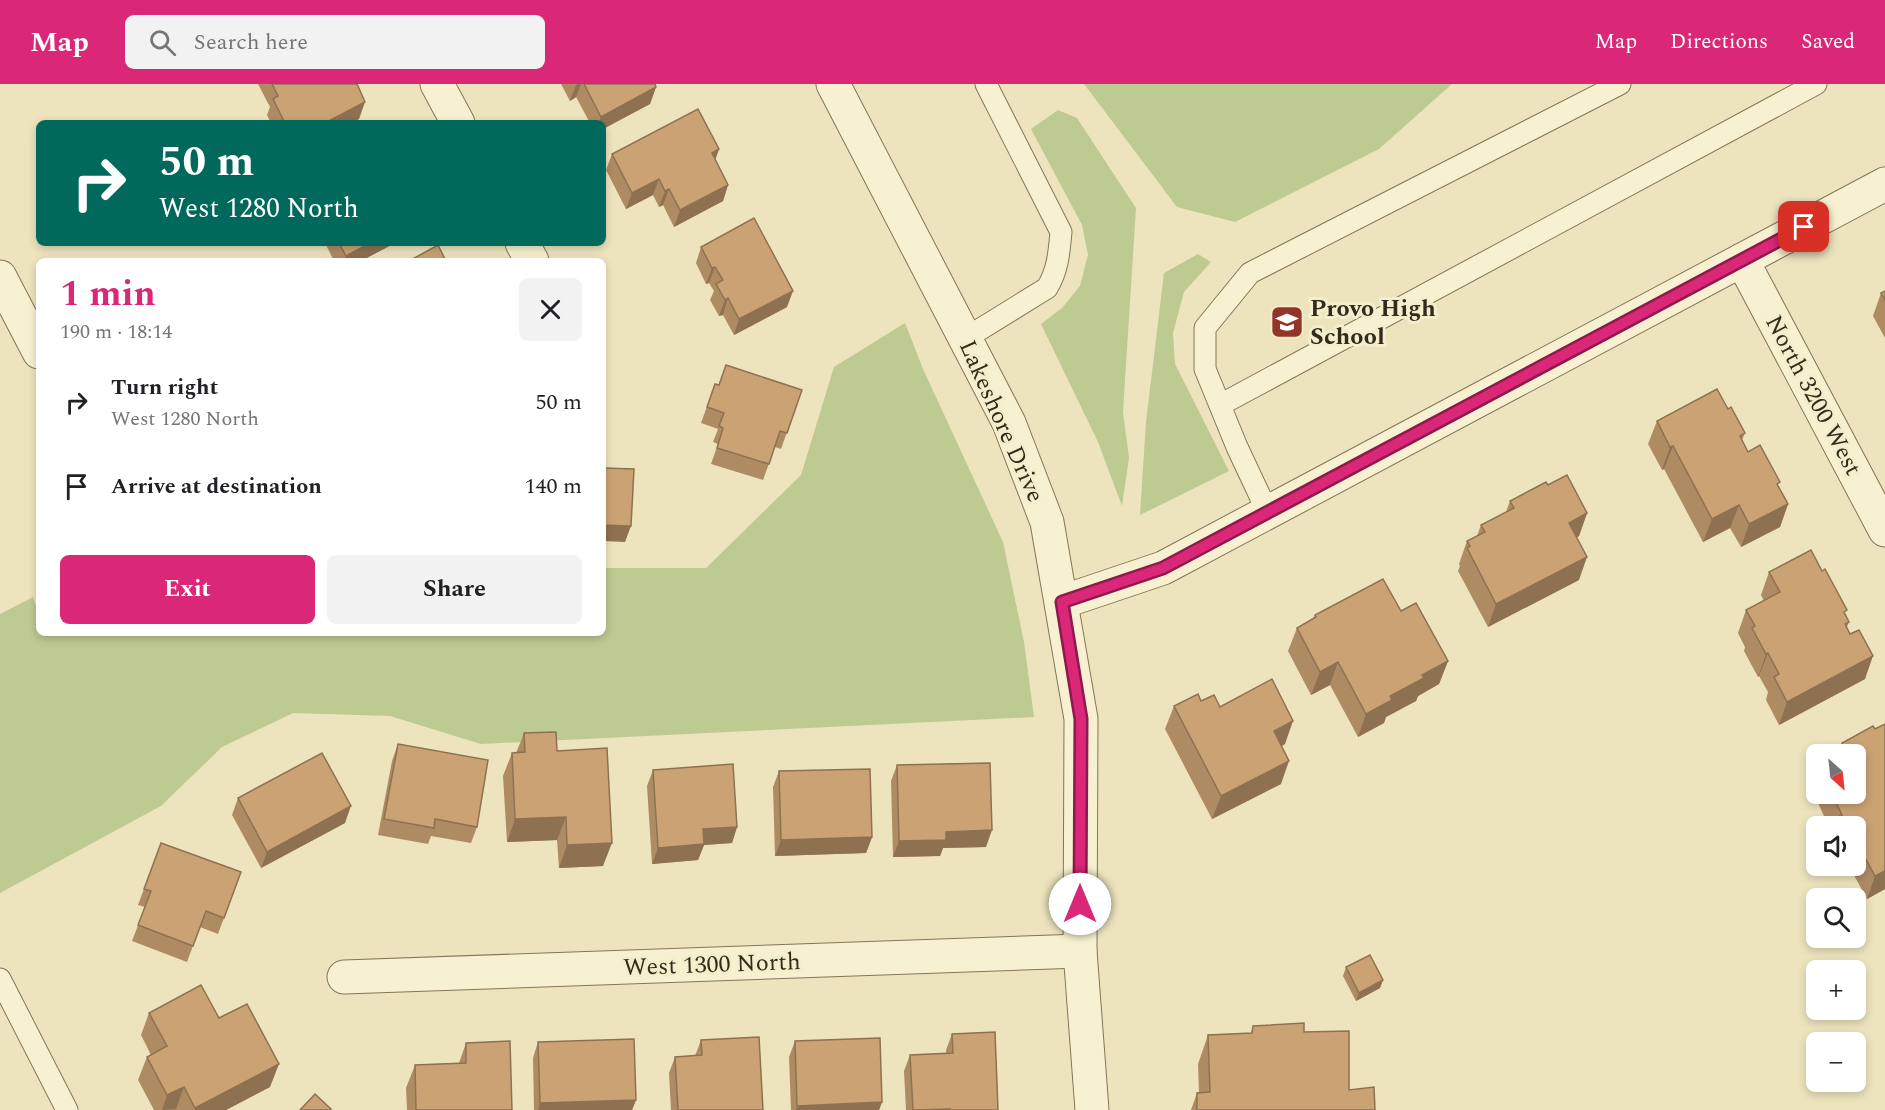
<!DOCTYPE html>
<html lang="en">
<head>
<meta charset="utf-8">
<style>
	body { margin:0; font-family:Spectral,serif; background:#f2f2f2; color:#202124; height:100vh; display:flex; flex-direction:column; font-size:22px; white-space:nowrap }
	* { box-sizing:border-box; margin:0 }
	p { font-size:20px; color:#757577 }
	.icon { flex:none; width:33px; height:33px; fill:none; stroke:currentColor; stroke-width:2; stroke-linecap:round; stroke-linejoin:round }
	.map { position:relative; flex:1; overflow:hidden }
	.drawer { position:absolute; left:36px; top:174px; width:570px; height:378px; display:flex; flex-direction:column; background:#fff; border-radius:9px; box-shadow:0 3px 9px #0003 }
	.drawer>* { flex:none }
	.hud { position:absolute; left:36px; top:36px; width:570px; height:126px; border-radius:9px; box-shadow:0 3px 9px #0003; background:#00695c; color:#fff; overflow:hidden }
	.needle { width:39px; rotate:153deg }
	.buttons { position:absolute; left:1806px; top:660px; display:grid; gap:12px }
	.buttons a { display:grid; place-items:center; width:60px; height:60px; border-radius:9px; background:#fff; box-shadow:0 3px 9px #0003; font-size:30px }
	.pin { position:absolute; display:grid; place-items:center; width:51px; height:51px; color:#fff; margin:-26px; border-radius:12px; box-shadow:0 3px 9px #0006 }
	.me { position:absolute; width:66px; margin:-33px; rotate:0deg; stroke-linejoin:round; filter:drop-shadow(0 0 4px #0008) }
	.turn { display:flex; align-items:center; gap:21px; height:126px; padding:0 24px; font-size:27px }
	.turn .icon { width:78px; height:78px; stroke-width:2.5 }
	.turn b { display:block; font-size:42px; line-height:51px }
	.round { display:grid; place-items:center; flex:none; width:63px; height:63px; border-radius:9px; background:#f2f2f2 }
	.headline { display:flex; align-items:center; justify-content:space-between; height:102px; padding:0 24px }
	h1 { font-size:36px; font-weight:700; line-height:45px; color:#db2777 }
	.primary-button { display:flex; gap:12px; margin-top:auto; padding:12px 24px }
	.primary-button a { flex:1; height:69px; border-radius:9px; background:#db2777; color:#fff; font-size:24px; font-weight:700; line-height:69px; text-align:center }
	.primary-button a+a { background:#f2f2f2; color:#202124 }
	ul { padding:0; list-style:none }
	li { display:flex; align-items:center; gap:18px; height:84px; padding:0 24px }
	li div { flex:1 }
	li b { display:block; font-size:22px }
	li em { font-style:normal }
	header { display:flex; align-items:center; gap:36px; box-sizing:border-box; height:84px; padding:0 30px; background:#db2777; color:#fff }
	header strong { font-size:28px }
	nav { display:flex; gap:33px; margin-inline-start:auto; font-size:21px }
	.search { width:420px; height:54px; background:#f2f2f2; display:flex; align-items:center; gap:15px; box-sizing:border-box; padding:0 21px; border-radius:9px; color:#757577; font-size:22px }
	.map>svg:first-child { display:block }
	.green { fill:#bdca92 }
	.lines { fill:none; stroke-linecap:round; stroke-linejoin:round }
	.service-casing { stroke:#857557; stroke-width:23 }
	.minor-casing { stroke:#857557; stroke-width:35 }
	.tertiary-casing { stroke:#857557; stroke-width:35 }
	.service { stroke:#f8f1d1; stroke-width:21 }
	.minor { stroke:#f8f1d1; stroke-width:33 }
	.tertiary { stroke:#f8f1d1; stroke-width:33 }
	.wall { fill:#af8b64 }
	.shaded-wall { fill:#8e7151 }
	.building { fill:#cba274; stroke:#8e7151; stroke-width:1.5 }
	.route-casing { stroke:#8e194d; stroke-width:15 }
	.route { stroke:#db2777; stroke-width:10 }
	.labels { text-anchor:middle; stroke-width:6; stroke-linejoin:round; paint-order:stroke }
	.poi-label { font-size:24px; font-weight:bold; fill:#342a1c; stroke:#f4eecd; text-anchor:start }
	.street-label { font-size:24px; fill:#342a1c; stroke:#f4eecd }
</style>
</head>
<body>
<header>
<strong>Map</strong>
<div class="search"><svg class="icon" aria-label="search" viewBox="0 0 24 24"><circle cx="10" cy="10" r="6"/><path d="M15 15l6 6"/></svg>Search here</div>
<nav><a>Map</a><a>Directions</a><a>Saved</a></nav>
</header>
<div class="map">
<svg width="1885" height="1026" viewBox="0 0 1885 1026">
	<rect width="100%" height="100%" fill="#ede4be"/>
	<g class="green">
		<path d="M1084 0H1452L1379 65 1235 138 1177 123Z"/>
		<path d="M1058 26 1077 34 1136 124 1123 328 1129 374 1122 422 1098 358 1041 240 1062 224 1080 202 1088 171 1082 141 1031 45Z"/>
		<path d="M1198 170 1211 178 1184 208 1173 249 1175 280 1229 387 1140 431 1146 338 1164 189Z"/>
		<path d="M905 239 923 285 1003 458 1024 558 1034 633 481 660 390 632 293 629 222 663 161 722 0 809V530L33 513 39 531V549H46L47 551 51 549H603V484H706L801 391 834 283Z"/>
	</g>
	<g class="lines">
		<g class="service-casing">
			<g id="service">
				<path d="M966 254 1047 204C1058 186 1059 169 1061 148L986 0"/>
				<path d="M1220 321 1816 0"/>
				<path d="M1268 429 1237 363 1205 285V244L1250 189 1620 0"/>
				<path d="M0 895 67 1026"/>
			</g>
		</g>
		<g class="minor-casing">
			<g id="minor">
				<path d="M437 0 458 39"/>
				<path d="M522 159 532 177"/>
				<path d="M1742 176 1885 446"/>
				<path d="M0 193 39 268"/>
				<path d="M344 893 1080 867"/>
			</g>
		</g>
		<g class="tertiary-casing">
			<g id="tertiary">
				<path d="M833 0 1009 339 1047 438 1081 635 1080 867 1092 1026"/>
				<path d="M1062 518 1163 484 1885 100"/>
			</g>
		</g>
		<use href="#service" class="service"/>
		<use href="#minor" class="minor"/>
		<use href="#tertiary" class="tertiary"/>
	</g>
	<g class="wall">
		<path d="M258 0H357L359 35 350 39H271L267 31 270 23Z"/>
		<path d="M561 0H655L656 3 650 20 603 45V39H590L576 13 570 17Z"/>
		<path d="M719 65 715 76 728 101 723 117 674 143 663 121 659 123 653 111 626 125 606 86 612 70Z"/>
		<path d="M325 159H395L361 177H334Z"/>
		<path d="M701 163 787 223 734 251 723 231 719 232 710 216 714 207 709 199 706 200 696 179Z"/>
		<path d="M1885 207V254L1873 232 1881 209Z"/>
		<path d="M726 281 802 306 781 365 775 363 763 396 711 380 718 360 713 358 718 345 701 339 715 300H719Z"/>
		<path d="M1728 325 1745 349 1742 356 1748 368 1778 402 1788 420 1780 443 1741 463 1730 444 1703 458 1664 385 1662 386 1648 360 1657 337Z"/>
		<path d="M1548 401 1587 429 1579 452 1577 453 1579 496 1488 543 1458 487 1460 482 1459 480 1467 457 1477 452 1481 441 1506 428 1510 417Z"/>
		<path d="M1769 488 1845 531 1849 538 1847 543 1865 595 1779 641 1766 616 1768 608 1759 592 1758 593 1744 567 1745 563 1738 549 1746 526 1764 517 1761 511Z"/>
		<path d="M1401 527 1448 577 1439 600 1418 612 1416 617 1386 633 1384 639 1358 653 1330 601 1311 611 1288 567 1297 544 1313 535 1315 531Z"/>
		<path d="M1201 617 1220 623 1285 660 1282 662 1281 700 1212 735 1165 645 1174 622Z"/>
		<path d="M1885 640V805L1867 815 1849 782 1836 788 1832 782H1856V742H1827L1828 741 1819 721 1821 713 1819 710H1856L1840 663 1842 659 1875 645Z"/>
		<path d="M524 649 557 667 603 782 559 784 557 756 507 758 503 692 512 669H516Z"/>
		<path d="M398 660 477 743 471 759 431 752 428 760 378 751 392 677Z"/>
		<path d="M897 681 986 763 943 764 940 772 893 773 891 697Z"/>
		<path d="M1816 685V704L1812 697Z"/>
		<path d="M653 686 737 743 732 759 704 761 698 776 652 780 647 702Z"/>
		<path d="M779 687 872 753 866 769 775 772 773 703Z"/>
		<path d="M238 714 345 739 261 784 232 731Z"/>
		<path d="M161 759 241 788 218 850 200 843 187 878 132 857 145 823 138 821Z"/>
		<path d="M1346 883 1383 896 1380 904 1356 917 1343 892Z"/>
		<path d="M149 929 219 934 270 1003 226 1026H154L138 996 147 973 151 971 141 951Z"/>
		<path d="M1253 942 1304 948 1349 1006 1375 1026H1191L1197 1009 1199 1008 1198 980 1208 951 1251 949Z"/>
		<path d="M952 950 998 1026H906L904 987 910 971 946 969V966Z"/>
		<path d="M701 956 763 1026H671L669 989 675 973 695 972Z"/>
		<path d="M795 957 882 1018 879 1026H791L789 973Z"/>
		<path d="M538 958 636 1016 632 1026H534L533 974Z"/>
		<path d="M466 959 512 1026H407L406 1004 415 981 459 979Z"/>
	</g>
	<g class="shaded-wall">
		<path d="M578 0H581L576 13 570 17 576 1Z"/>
		<path d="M656 3 650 20 603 45V39H599L601 33Z"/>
		<path d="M365 18 359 35 350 39H325Z"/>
		<path d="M719 65 713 82 712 69Z"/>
		<path d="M659 95 653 111 626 125 632 109Z"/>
		<path d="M728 101 723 117 674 143 680 126Z"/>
		<path d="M669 105 663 121 659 123 665 107Z"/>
		<path d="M370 159H395L361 177H344L346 172Z"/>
		<path d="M715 183 709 199 706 200 712 184Z"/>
		<path d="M793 207 787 223 734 251 739 235Z"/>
		<path d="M728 214 723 231 719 232 725 216Z"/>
		<path d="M1673 362 1664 385 1662 386 1670 363Z"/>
		<path d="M1788 420 1780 443 1741 463 1749 440Z"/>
		<path d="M1739 421 1730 444 1703 458 1712 435Z"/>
		<path d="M1587 429 1579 452 1561 462 1569 439Z"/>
		<path d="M603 441 631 442 625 458 603 457Z"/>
		<path d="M1587 473 1579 496 1488 543 1496 520Z"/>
		<path d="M1768 569 1759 592 1758 593 1766 570Z"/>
		<path d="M1873 572 1865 595 1779 641 1787 618Z"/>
		<path d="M1448 577 1439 600 1418 612 1416 617 1386 633 1384 639 1358 653 1366 630 1422 591Z"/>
		<path d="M1338 578 1330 601 1311 611 1320 588Z"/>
		<path d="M1293 637 1285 660 1266 670 1274 647Z"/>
		<path d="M1289 677 1281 700 1212 735 1221 712Z"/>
		<path d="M351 722 345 739 261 784 267 768Z"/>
		<path d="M566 733 557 756 507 758 515 735Z"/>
		<path d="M737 743 732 759 704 761 698 776 652 780 658 764 703 745Z"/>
		<path d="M992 746 986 763 943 764 940 772 893 773 899 757 946 748Z"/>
		<path d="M872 753 866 769 775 772 781 756Z"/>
		<path d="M612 759 603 782 559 784 567 761Z"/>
		<path d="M1839 782H1849L1836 788Z"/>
		<path d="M1885 787V805L1867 815 1875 792Z"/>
		<path d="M1383 896 1380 904 1356 917 1359 909Z"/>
		<path d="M279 980 270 1003 226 1026H195V1024Z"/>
		<path d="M184 1003 176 1025 162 1026 167 1011Z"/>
		<path d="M636 1016 632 1026H538L540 1019Z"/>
		<path d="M882 1018 879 1026H796L797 1022Z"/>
	</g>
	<g class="building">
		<path d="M272 0H357L365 18 325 39H285L273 15 278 12Z"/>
		<path d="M584 0H655L656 3 601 33Z"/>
		<path d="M698 25 719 65 712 69 728 101 680 126 669 105 665 107 659 95 632 109 612 70Z"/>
		<path d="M754 134 793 207 739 235 728 214 725 216 716 200 723 196 715 183 712 184 701 163Z"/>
		<path d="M339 159H370L346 172Z"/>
		<path d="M438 161 446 177H409Z"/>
		<path d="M1885 207V216L1881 209Z"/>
		<path d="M726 281 802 306 787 349 780 347 769 380 717 364 723 344 719 342 724 329 707 323 715 300 719 301Z"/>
		<path d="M1717 305 1728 325 1731 323 1745 349 1740 352 1748 368 1760 361 1780 398 1777 400 1788 420 1749 440 1739 421 1712 435 1673 362 1670 363 1657 337Z"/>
		<path d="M603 384 634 385 631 442 603 441Z"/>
		<path d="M1567 391 1587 429 1569 439 1587 473 1496 520 1467 464 1470 462 1467 457 1485 448 1481 441 1514 424 1510 417 1546 398 1548 401Z"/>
		<path d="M1811 466 1822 487 1825 485 1847 526 1844 528 1849 538 1845 540 1850 550 1859 546 1873 572 1787 618 1774 593 1779 590 1768 569 1766 570 1752 544 1755 542 1746 526 1780 508 1769 488Z"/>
		<path d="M1383 495 1401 527 1416 519 1448 577 1422 591 1424 594 1390 612 1392 616 1366 630 1338 578 1320 588 1297 544 1316 533 1315 531Z"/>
		<path d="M1272 595 1293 637 1274 647 1289 677 1221 712 1174 622 1198 610 1201 617 1214 611 1220 623Z"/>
		<path d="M1885 640V787L1875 792 1857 759 1856 760V742H1832L1829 737 1842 731 1832 710H1856V670H1827L1843 662 1842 659 1873 642 1875 645Z"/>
		<path d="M556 648 557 667 607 664 612 759 567 761 566 733 515 735 512 669 525 668 524 649Z"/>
		<path d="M398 660 488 676 477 743 435 735 434 744 384 735Z"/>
		<path d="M322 669 351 722 267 768 238 714Z"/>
		<path d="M990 679 992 746 946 748V756L899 757 897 681Z"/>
		<path d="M733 680 737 743 703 745 704 760 658 764 653 686Z"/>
		<path d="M870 685 872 753 781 756 779 687Z"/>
		<path d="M161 759 241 788 224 834 206 827 193 862 138 841 151 807 144 805Z"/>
		<path d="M1370 871 1383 896 1359 909 1346 883Z"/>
		<path d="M201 901 219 934 247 920 279 980 195 1024 184 1003 167 1011 147 973 167 962 149 929Z"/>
		<path d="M1304 939V948L1349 947V1006L1374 1003 1375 1026H1197V1009L1210 1008 1208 951 1252 949 1253 942Z"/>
		<path d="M995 948 998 1026H950V1025L913 1026 910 971 953 969 952 950Z"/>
		<path d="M759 953 763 1026H678L675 973 702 971 701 956Z"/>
		<path d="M880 954 882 1018 797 1022 795 957Z"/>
		<path d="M634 955 636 1016 540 1019 538 958Z"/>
		<path d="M510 957 512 1026H416L415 981 466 979V959Z"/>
		<path d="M315 1010 331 1025 329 1026H300Z"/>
	</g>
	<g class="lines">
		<g class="route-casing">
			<path id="route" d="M1080 820 1081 635 1062 518 1163 484 1804 143"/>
		</g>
		<use href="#route" class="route"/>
	</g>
	<defs>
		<g id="school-square" transform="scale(1.725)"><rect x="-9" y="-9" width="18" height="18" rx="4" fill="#933428" stroke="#f4eecd"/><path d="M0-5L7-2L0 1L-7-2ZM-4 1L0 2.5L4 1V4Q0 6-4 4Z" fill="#fff"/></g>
	</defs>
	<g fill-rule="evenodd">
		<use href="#school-square" x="1287" y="238"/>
	</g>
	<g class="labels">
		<g class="poi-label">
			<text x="1310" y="232">Provo High<tspan x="1310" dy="28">School</tspan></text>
		</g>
		<g class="street-label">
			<text transform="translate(1814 311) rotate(62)" y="8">North 3200 West</text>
			<text transform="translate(1002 337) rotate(66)" y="8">Lakeshore Drive</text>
			<text transform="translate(712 880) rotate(-2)" y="8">West 1300 North</text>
		</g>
	</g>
</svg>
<div class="buttons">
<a><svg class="needle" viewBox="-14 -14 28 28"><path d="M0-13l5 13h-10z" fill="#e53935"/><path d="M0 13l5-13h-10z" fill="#757577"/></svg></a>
<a><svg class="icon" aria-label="sound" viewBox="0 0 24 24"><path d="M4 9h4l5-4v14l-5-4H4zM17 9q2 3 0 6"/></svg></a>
<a><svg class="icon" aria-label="search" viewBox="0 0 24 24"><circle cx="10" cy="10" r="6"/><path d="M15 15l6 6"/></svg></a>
<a>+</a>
<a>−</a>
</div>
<div class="pin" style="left:1804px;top:143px;background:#d93025"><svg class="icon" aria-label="arrive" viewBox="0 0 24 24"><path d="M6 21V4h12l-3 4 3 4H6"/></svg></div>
<svg class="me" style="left:1080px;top:820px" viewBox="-20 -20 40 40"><circle r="19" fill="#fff"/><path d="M0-13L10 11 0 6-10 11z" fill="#db2777"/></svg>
<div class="hud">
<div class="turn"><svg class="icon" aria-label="right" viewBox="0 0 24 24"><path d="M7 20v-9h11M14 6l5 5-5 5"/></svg><div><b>50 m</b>West 1280 North</div></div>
</div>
<section class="drawer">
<div class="headline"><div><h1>1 min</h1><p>190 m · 18:14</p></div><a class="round"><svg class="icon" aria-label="close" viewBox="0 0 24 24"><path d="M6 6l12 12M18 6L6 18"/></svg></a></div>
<ul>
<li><svg class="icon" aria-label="right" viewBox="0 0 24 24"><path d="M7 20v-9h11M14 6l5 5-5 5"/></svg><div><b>Turn right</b><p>West 1280 North</p></div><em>50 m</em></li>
<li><svg class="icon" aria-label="arrive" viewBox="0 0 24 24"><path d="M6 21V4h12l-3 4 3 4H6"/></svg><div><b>Arrive at destination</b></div><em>140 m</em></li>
</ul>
<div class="primary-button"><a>Exit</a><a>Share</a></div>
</section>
</div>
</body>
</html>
